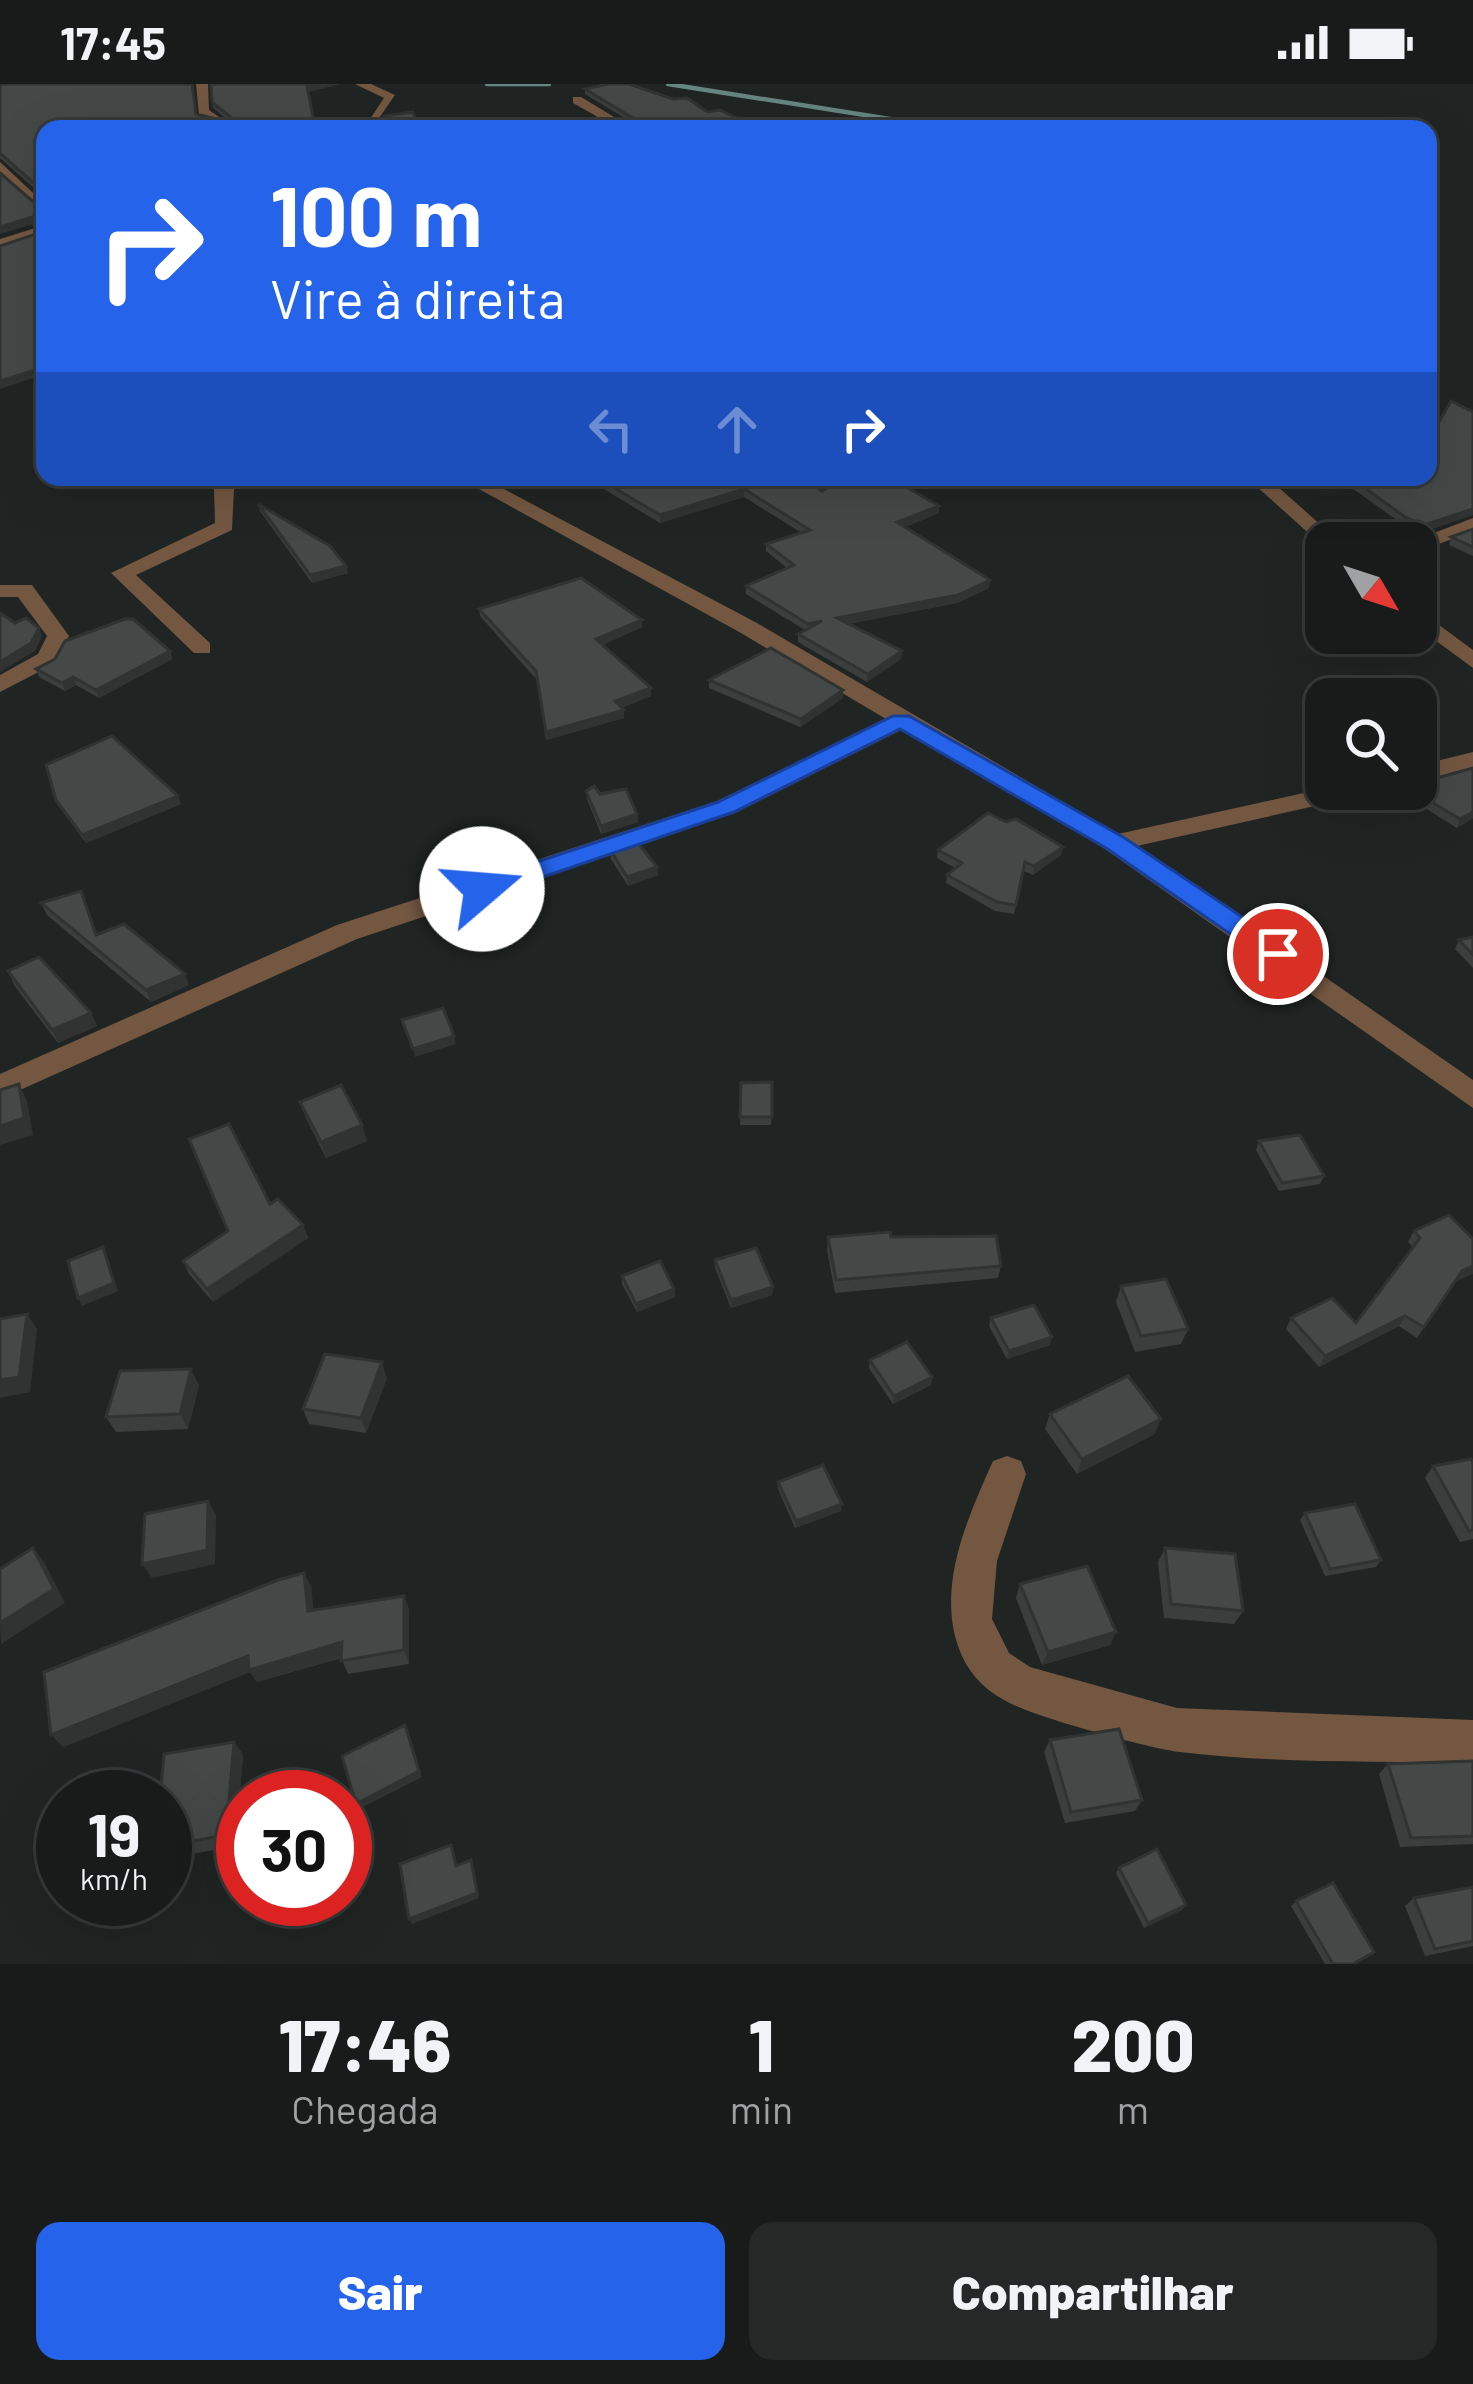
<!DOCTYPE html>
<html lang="pt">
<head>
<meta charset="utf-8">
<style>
	body { margin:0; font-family:Barlow,sans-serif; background:#252827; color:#f1f3f6; height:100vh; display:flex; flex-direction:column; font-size:45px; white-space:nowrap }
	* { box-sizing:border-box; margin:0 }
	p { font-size:39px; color:#9fa1a2 }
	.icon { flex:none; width:66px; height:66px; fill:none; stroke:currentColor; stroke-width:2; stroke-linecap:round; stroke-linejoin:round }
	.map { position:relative; height:1880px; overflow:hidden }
	.side { display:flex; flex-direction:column; background:#181b1a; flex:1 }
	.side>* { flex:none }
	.banner { position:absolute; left:36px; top:36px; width:1401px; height:366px; border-radius:24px; box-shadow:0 12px 48px #0002,0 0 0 3px #363939; background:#2563eb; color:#fff; overflow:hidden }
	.needle { width:78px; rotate:129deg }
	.tools { position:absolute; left:1305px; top:438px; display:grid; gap:24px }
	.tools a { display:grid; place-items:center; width:132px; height:132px; border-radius:24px; background:#181b1a; box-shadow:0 12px 48px #0002,0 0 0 3px #363939; font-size:60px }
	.speed { position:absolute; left:36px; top:1686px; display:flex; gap:24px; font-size:60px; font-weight:700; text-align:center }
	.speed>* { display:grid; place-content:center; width:156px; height:156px; border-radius:50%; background:#181b1a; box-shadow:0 12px 48px #0002,0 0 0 3px #363939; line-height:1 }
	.speed small { font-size:30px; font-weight:400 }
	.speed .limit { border:18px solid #d22; background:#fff; color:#111 }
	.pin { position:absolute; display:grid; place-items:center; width:102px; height:102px; color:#fff; margin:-51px; border:6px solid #fff; border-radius:50%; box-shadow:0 3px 12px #0007 }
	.me { position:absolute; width:132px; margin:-66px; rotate:72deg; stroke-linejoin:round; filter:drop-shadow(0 0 9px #0008) }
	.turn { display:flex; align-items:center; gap:42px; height:252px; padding:0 36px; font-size:54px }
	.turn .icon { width:156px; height:156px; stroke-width:2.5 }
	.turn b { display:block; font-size:84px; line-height:102px }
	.lanes { display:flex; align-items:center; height:114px; padding:0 36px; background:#0003; justify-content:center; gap:60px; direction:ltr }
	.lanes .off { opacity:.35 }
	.eta { display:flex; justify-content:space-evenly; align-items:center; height:204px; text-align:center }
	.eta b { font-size:72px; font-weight:800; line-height:84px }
	.button { display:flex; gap:24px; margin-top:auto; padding:24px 36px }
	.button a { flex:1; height:138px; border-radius:24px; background:#2563eb; color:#fff; font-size:48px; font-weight:800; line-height:138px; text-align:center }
	.button a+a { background:#252827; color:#f1f3f6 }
	.status { display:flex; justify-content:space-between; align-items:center; height:84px; padding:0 60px; background:#181b1a; direction:ltr }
	.status svg { height:33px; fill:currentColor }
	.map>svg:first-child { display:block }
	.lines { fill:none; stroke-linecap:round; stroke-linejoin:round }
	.stream { stroke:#668681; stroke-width:4.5 }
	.street { fill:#735741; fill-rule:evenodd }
	.wall { fill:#3a3f3e }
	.shaded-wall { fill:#303332 }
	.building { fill:#444948; stroke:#303332; stroke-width:3 }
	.route { fill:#2563eb; stroke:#184099; stroke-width:3 }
</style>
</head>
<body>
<div class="status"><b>17:45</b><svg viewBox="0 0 49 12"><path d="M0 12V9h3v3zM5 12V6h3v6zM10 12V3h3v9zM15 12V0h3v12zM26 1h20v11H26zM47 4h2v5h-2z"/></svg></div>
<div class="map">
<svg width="1473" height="1880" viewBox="0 0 1473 1880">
	<rect width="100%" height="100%" fill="#202423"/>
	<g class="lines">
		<g class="stream">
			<path d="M487 0H549"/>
			<path d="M668 0 953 45"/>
		</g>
		<g class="street">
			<path d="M196 0H208L209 26 237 45 199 31Z"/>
			<path d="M355 0H371L395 11 377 37 388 45 366 41 384 14Z"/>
			<path d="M573 13H581L634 45H619L573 19Z"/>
			<path d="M0 78 45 120V132L0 90Z"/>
			<path d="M45 141V150L0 164V155Z"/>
			<path d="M222 393H242L234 405 232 446 136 491 210 559V569H194L111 489 215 439 214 405Z"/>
			<path d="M457 393H481L757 539 1118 750 1326 704 1368 705 1355 713 1137 762 1473 996V1024L1105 765 903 645 735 729 357 855 0 1015V990L337 841 717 717 886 635 741 549Z"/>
			<path d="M1246 393H1267L1341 459 1324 463Z"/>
			<path d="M1473 434V447L1423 466 1416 468V459H1408Z"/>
			<path d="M0 501H32L69 552 56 579 0 608V591L38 570 47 552 18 513H0Z"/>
			<path d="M1416 524 1473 566V584L1416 542Z"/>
			<path d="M1473 668V683L1416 698V682Z"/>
			<path d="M1007 1372 1021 1377 1026 1390 997 1477 992 1535 1009 1569 1030 1583 1177 1624 1473 1636V1680C1376 1676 1276 1680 1180 1668 1148 1664 1030 1632 1004 1616 982 1604 966 1586 958 1562 937 1500 968 1433 993 1377Z"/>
		</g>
	</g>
	<g class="wall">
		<path d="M0 0 197 30 232 39 213 24 211 0H340L308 8 315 43 386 44 389 41 386 38 385 32 419 45H45V114L0 74Z"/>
		<path d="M608 0H629L673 15 687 14 707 28 720 26 760 45H623L636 41 585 10V5Z"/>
		<path d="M1473 328 1422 449 1402 440 1341 396 1342 393H1428L1436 343Z"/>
		<path d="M584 393H805L822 407 939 429 905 443 990 496 989 504 957 519 848 540 902 567 901 575 867 598 798 558V550L805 546 746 510V502L787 484 766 467V460L802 449 744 413 660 439Z"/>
		<path d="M258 420 346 482 348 489 312 499 260 427Z"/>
		<path d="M1473 445V472L1449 461 1451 453Z"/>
		<path d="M479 525 642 543 602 561 651 612 621 624 624 626V634L546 656 537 596 480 532Z"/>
		<path d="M170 567 172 575 99 614 76 601 65 607 39 593 36 585Z"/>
		<path d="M709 596 843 614 800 643 709 604Z"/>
		<path d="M1406 705H1416L1473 734 1457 744 1404 711Z"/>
		<path d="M586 707 600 710 637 730 638 738 601 750 587 715Z"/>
		<path d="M56 716 181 720 86 759 60 724Z"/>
		<path d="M1006 738 1063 763 1061 771 1033 791 1024 787 1014 830 995 827 946 799 947 791 955 784 937 774 938 766Z"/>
		<path d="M611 767 657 783 658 791 628 802 611 775Z"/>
		<path d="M41 819 97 851 189 901 151 918 47 831Z"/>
		<path d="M1473 853V884L1455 865 1459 856Z"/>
		<path d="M8 887 91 929 97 942 58 959 14 901Z"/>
		<path d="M772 998 771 1041H740L741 999Z"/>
		<path d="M300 1018 367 1057 326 1074 306 1034Z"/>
		<path d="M1259 1057 1324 1092 1320 1100 1279 1107 1256 1066Z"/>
		<path d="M270 1120 303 1141 308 1154 213 1218 189 1190 183 1177Z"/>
		<path d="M1414 1147 1455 1198 1417 1254 1399 1242 1319 1283 1286 1245 1291 1234 1356 1239 1413 1163 1408 1158Z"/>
		<path d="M828 1153H891L1001 1182 998 1194 835 1209 827 1166Z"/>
		<path d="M715 1176 773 1203 772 1211 731 1224 715 1184Z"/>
		<path d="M622 1192 674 1205 675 1213 637 1228 622 1200Z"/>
		<path d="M1121 1202 1188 1245 1181 1260 1135 1268 1116 1218Z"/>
		<path d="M991 1234 1050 1261 1007 1275 989 1242Z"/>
		<path d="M870 1276 932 1293 931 1301 893 1320 869 1284Z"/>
		<path d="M387 1294 366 1349 309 1340 303 1325Z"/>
		<path d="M199 1301 188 1345 116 1348 106 1333Z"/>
		<path d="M1050 1330 1155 1350 1077 1390 1045 1345Z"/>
		<path d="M1473 1379V1455L1460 1458 1425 1394 1433 1382Z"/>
		<path d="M778 1398 841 1427 795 1444 778 1405Z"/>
		<path d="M1305 1429 1381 1476 1376 1483 1325 1492 1300 1436Z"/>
		<path d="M1165 1464 1243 1527 1234 1540 1164 1534 1158 1478Z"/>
		<path d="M1020 1500 1110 1561 1042 1581 1016 1514Z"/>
		<path d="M311 1502 313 1526 409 1525V1580L348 1590 341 1574 257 1598 250 1588 63 1663Z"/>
		<path d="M1050 1656 1142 1716 1135 1727 1065 1739 1044 1668Z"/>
		<path d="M243 1670 236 1762 165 1775V1713Z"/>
		<path d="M1473 1677V1760L1400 1763 1379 1690 1388 1680Z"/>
		<path d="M1119 1784 1182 1826 1144 1844 1116 1789Z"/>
		<path d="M1473 1803V1862L1425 1872 1405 1822 1414 1814Z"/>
		<path d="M1296 1817 1368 1873 1355 1880H1325L1291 1822Z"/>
	</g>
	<g class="shaded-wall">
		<path d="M316 0H340L308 8 307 2Z"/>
		<path d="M42 130 44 137 0 150V143Z"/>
		<path d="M45 283V290L0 305V297Z"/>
		<path d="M744 405V413L660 439V431Z"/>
		<path d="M939 422V429L897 446V438Z"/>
		<path d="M1473 425V431L1422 449 1424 441Z"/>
		<path d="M346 482 348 489 312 499 310 491Z"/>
		<path d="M990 496 989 504 957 519 836 542 837 534Z"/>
		<path d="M642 536V543L596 563V555Z"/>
		<path d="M39 544 42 552 35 567 0 588V578Z"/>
		<path d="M170 567 172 575 99 614 96 606Z"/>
		<path d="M902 567 901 575 867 598 868 590Z"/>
		<path d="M73 593 76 601 65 607 62 599Z"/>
		<path d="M651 604V612L616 626 615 617Z"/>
		<path d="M843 606V614L800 643 801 635Z"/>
		<path d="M624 626V634L546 656V648Z"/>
		<path d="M178 712 181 720 86 759 82 751Z"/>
		<path d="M1473 728V734L1457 744 1460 735Z"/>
		<path d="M637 730 638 738 601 750V742Z"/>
		<path d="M1063 763 1061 771 1033 791 1034 782Z"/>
		<path d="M657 783 658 791 628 802 627 793Z"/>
		<path d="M185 890 189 901 151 918 146 906Z"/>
		<path d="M91 929 97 942 58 959 52 946Z"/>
		<path d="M454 952 456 960 415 973 413 965Z"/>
		<path d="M19 1000 27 1017 33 1051 0 1061V1042Z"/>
		<path d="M362 1041 367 1057 326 1074 321 1058Z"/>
		<path d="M303 1141 308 1154 213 1218 207 1205Z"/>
		<path d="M103 1163 118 1207 82 1222 78 1214Z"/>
		<path d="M1473 1182V1190L1455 1198 1417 1254 1462 1187Z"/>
		<path d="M773 1203 772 1211 731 1224V1216Z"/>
		<path d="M674 1205 675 1213 637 1228 636 1220Z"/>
		<path d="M27 1230 37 1245 30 1308 0 1314V1296Z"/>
		<path d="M1405 1232 1399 1242 1319 1283 1325 1272Z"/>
		<path d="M1052 1253 1050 1261 1007 1275 1009 1267Z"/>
		<path d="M382 1278 387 1294 366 1349 361 1334Z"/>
		<path d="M191 1285 199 1301 188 1345 180 1330Z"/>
		<path d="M932 1293 931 1301 893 1320 894 1312Z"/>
		<path d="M1161 1335 1155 1350 1077 1390 1082 1375Z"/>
		<path d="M208 1417 216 1431 215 1480 152 1494 142 1480Z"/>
		<path d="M842 1420 841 1427 795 1444 796 1437Z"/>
		<path d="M33 1464 44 1478 65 1519 1 1560 0 1539Z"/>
		<path d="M304 1489 311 1502 315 1540 308 1527Z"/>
		<path d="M404 1512 409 1525V1580L404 1566Z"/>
		<path d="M1116 1548 1110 1561 1042 1581 1048 1568Z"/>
		<path d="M342 1558 348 1571 257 1598 250 1588 63 1663 51 1651 248 1572Z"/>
		<path d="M408 1647 422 1693 359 1725 356 1720Z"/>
		<path d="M234 1658 243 1670 236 1762 226 1751Z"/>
		<path d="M471 1776 479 1814 412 1840 409 1835Z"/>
		<path d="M1186 1821 1182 1826 1144 1844 1148 1839Z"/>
	</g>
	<g class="building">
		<path d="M0 0H192L196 30 240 41 212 18 211 0H316L307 2 315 43 361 36 386 44 392 39 385 32 413 28 419 45H45V109L0 69Z"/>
		<path d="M608 0H629L673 15 687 14 707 28 720 26 760 45H623V44L637 42 636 36 585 5Z"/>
		<path d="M0 89 45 128V133L42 130 0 143Z"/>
		<path d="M45 147V283L0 297V162Z"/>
		<path d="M1451 317 1473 328V425L1424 441 1405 433 1350 393H1428V337L1436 343Z"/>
		<path d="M596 393H805L822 407 842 393H889L939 422 897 438 990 496 958 511 837 534 902 567 868 590 798 550 822 537 808 540 746 502 794 481 766 460 810 446 744 405 660 431Z"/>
		<path d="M258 420 330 462 346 482 310 491Z"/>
		<path d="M1473 445V463L1451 453Z"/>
		<path d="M581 494 642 536 596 555 651 604 615 617 624 626 546 648 536 587 479 525Z"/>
		<path d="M0 529 15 539 26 534 39 544 31 559 0 578Z"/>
		<path d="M125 535H133L170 567 96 606 73 593 62 599 36 585 55 575 65 557Z"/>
		<path d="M771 564 843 606 801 635 709 596Z"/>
		<path d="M112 652 178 712 82 751 56 716 46 681Z"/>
		<path d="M1473 684V728L1460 735 1410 705H1416V700Z"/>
		<path d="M594 702 600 710 626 705 637 730 601 742 586 707Z"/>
		<path d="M988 729 1006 738 1016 735 1063 763 1034 782 1025 778 1016 821 997 818 947 791 962 779 938 766Z"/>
		<path d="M637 758 657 783 627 793 611 767Z"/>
		<path d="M81 807 96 851 124 840 185 890 146 906 41 819Z"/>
		<path d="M1473 853V871L1459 856Z"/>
		<path d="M39 873 91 929 52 946 8 887Z"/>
		<path d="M443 924 454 952 413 965 402 936Z"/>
		<path d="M772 998V1033H740L741 999Z"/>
		<path d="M19 1000 24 1034 0 1042V1006Z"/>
		<path d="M341 1001 362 1041 321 1058 300 1018Z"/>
		<path d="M229 1040 270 1120 278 1115 303 1141 207 1205 183 1177 228 1147 189 1055Z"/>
		<path d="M1300 1051 1324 1092 1282 1099 1259 1057Z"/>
		<path d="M1449 1131 1473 1155V1182L1462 1187 1424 1243 1405 1232 1325 1272 1291 1234 1332 1214 1356 1239 1420 1154 1414 1147Z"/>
		<path d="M890 1148 891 1153 996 1152 1001 1182 836 1196 828 1153Z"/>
		<path d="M103 1163 114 1199 78 1214 68 1177Z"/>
		<path d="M756 1164 773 1203 731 1216 715 1176Z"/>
		<path d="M660 1177 674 1205 636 1220 622 1192Z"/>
		<path d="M1166 1195 1188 1245 1141 1252 1121 1202Z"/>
		<path d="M1034 1221 1052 1253 1009 1267 991 1234Z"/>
		<path d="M27 1230 19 1293 0 1296V1235Z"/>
		<path d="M907 1258 932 1293 894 1312 870 1276Z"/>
		<path d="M325 1270 382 1278 361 1334 303 1325Z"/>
		<path d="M191 1285 180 1330 106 1333 120 1287Z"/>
		<path d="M1128 1292 1161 1335 1082 1375 1050 1330Z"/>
		<path d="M1471 1375 1473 1379V1446L1469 1447 1433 1382Z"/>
		<path d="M823 1381 842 1420 796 1437 778 1398Z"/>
		<path d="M208 1417 207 1466 142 1480 145 1430Z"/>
		<path d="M1355 1420 1381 1476 1330 1485 1305 1429Z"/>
		<path d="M33 1464 54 1505 0 1539V1485Z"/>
		<path d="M1165 1464 1235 1470 1243 1527 1171 1520Z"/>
		<path d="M1087 1482 1116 1548 1048 1568 1020 1500Z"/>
		<path d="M304 1489 308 1527 404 1512V1566L341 1577 342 1558 249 1586 248 1572 51 1651 44 1588 278 1496Z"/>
		<path d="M405 1641 419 1687 356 1720 342 1672Z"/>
		<path d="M1119 1645 1142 1716 1071 1728 1050 1656Z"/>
		<path d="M234 1658 226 1751 165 1762V1713H160L164 1670Z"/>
		<path d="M1473 1677V1752L1411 1754 1388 1680Z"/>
		<path d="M451 1761 456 1782 471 1776 477 1809 409 1835 400 1780Z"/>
		<path d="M1157 1765 1186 1821 1148 1839 1119 1784Z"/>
		<path d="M1333 1799 1374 1868 1353 1880H1333L1296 1817Z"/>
		<path d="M1473 1803V1857L1435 1865 1414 1814Z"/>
	</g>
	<path class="route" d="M893 632H909L1123 753 1287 863V876H1268L1106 764 900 645 734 728 490 811 482 813 469 805 473 799 718 718Z"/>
</svg>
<div class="tools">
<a><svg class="needle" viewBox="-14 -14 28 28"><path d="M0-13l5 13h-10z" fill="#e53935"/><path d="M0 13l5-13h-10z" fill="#9fa1a2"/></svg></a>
<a><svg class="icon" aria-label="search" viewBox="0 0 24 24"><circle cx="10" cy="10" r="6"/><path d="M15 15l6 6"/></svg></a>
</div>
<div class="speed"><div>19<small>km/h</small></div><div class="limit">30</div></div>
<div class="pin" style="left:1278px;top:870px;background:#d93025"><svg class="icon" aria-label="arrive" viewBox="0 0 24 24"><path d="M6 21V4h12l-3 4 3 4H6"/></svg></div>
<svg class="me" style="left:482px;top:805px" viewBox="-20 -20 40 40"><circle r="19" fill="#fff"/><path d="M0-13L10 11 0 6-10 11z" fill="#2563eb"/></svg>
<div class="banner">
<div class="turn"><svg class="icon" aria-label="right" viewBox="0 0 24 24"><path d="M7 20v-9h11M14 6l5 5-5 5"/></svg><div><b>100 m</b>Vire à direita</div></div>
<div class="lanes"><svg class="icon off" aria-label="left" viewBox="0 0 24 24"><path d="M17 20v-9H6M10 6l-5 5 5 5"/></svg><svg class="icon off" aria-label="ahead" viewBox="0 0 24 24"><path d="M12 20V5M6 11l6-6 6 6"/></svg><svg class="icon" aria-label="right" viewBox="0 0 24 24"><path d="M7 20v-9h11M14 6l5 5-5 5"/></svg></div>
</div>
</div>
<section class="side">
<div class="eta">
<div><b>17:46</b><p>Chegada</p></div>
<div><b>1</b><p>min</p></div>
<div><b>200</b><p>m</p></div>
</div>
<div class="button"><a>Sair</a><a>Compartilhar</a></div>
</section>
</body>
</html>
